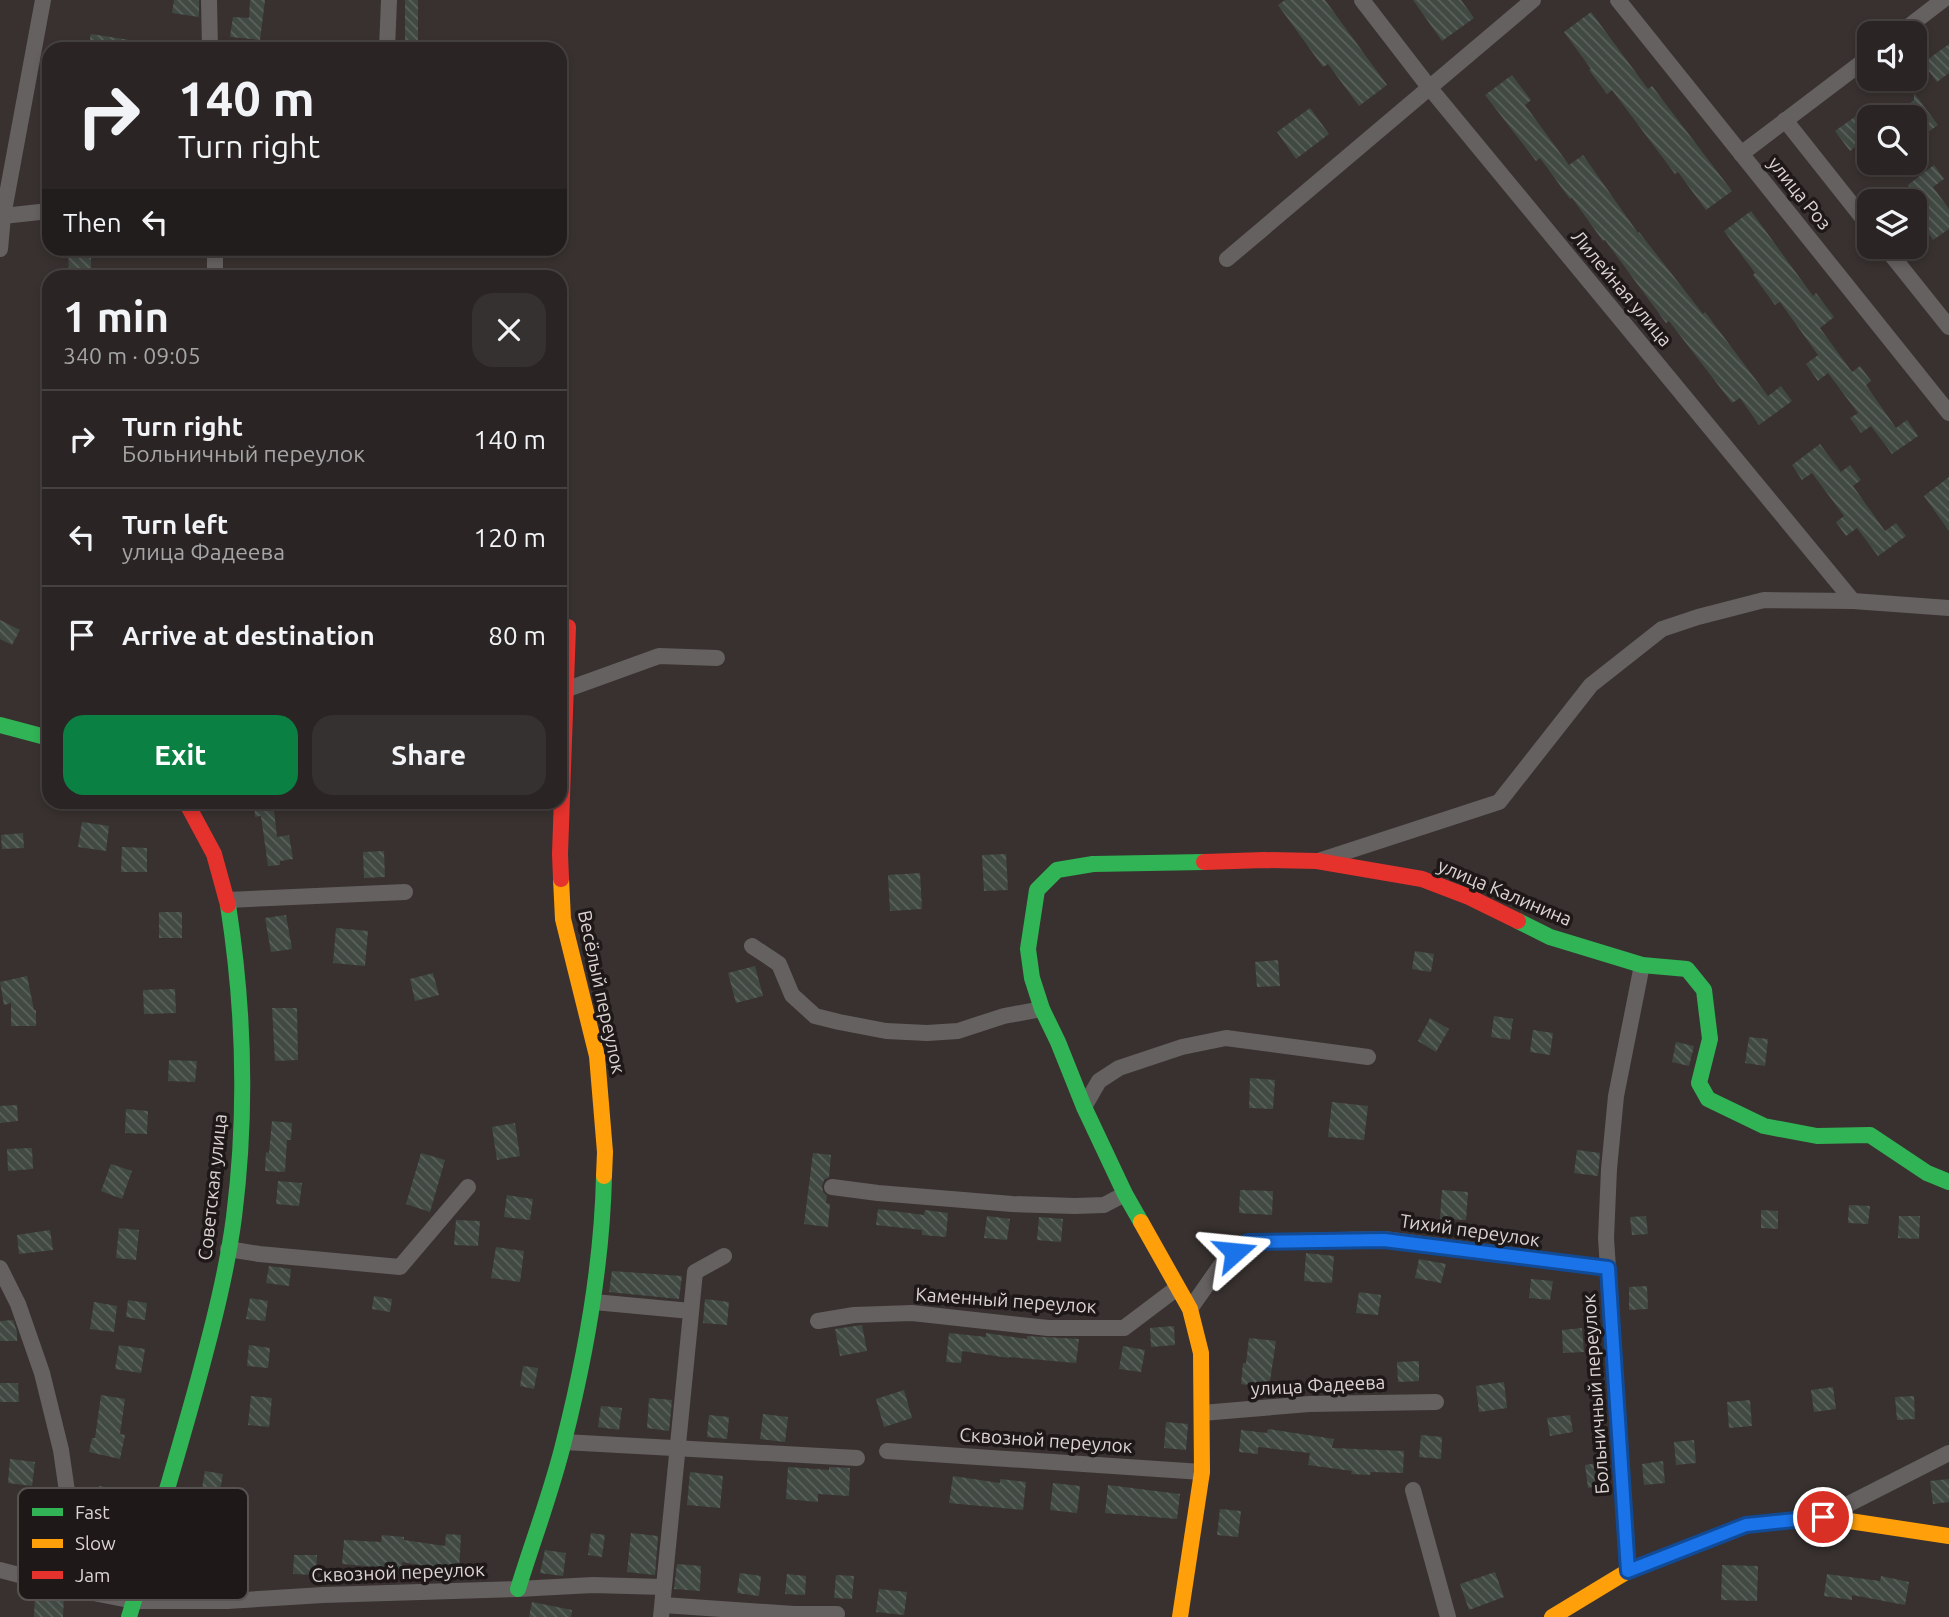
<!DOCTYPE html>
<html lang="en">
<head>
<meta charset="utf-8">
<style>
	body { margin:0; font-family:Ubuntu,sans-serif; background:#363131; color:#f1f3f6; height:100vh; display:flex; flex-direction:column; font-size:26px; white-space:nowrap }
	* { box-sizing:border-box; margin:0 }
	p { font-size:23px; color:#a5a5a6 }
	.icon { flex:none; width:38px; height:38px; fill:none; stroke:currentColor; stroke-width:2; stroke-linecap:round; stroke-linejoin:round }
	.map { position:relative; flex:1; overflow:hidden }
	.panel { position:absolute; left:42px; top:270px; width:525px; height:539px; display:flex; flex-direction:column; background:#2a2524; border-radius:21px; box-shadow:0 4px 10px #0003,0 0 0 2px #464241 }
	.panel>* { flex:none }
	.guide { position:absolute; left:42px; top:42px; width:525px; height:214px; border-radius:21px; box-shadow:0 4px 10px #0003,0 0 0 2px #464241; background:#2a2524; color:#f1f3f6; overflow:hidden }
	.tools { position:absolute; left:1857px; top:21px; display:grid; gap:14px }
	.tools a { display:grid; place-items:center; width:70px; height:70px; border-radius:14px; background:#2a2524; box-shadow:0 4px 10px #0003,0 0 0 2px #464241; font-size:35px }
	.pin { position:absolute; display:grid; place-items:center; width:60px; height:60px; color:#fff; margin:-30px; border:4px solid #fff; border-radius:50%; box-shadow:0 2px 7px #0007 }
	.me { position:absolute; width:77px; margin:-38px; rotate:72deg; stroke-linejoin:round; filter:drop-shadow(0 0 5px #0008) }
	.turn { display:flex; align-items:center; gap:24px; height:147px; padding:0 21px; font-size:32px }
	.turn .icon { width:91px; height:91px; stroke-width:2.5 }
	.turn b { display:block; font-size:49px; line-height:60px }
	.then { display:flex; align-items:center; height:66px; padding:0 21px; background:#0003; gap:14px; font-size:26px }
	.round { display:grid; place-items:center; flex:none; width:74px; height:74px; border-radius:21px; background:#363131 }
	.head { display:flex; align-items:center; justify-content:space-between; height:119px; padding:0 21px }
	h1 { font-size:42px; font-weight:600; line-height:52px }
	.cta { display:flex; gap:14px; margin-top:auto; padding:14px 21px }
	.cta a { flex:1; height:80px; border-radius:21px; background:#0b8043; color:#fff; font-size:28px; font-weight:600; line-height:80px; text-align:center }
	.cta a+a { background:#363131; color:#f1f3f6 }
	ul { padding:0; list-style:none }
	li { display:flex; align-items:center; gap:21px; height:98px; padding:0 21px; border-top:2px solid #464241 }
	li div { flex:1 }
	li b { display:block; font-size:26px }
	li em { font-style:normal }
	.map>svg:first-child { display:block }
	.building { fill:url(#building-back-hatch) }
	.lines { fill:none; stroke-linecap:round; stroke-linejoin:round }
	.street { stroke:#656160; stroke-width:16 }
	.fast { stroke:#30b455; stroke-width:16 }
	.slow { stroke:#ff9f0a; stroke-width:16 }
	.jam { stroke:#e5322d; stroke-width:16 }
	.route-casing { stroke:#114b97; stroke-width:18 }
	.route { stroke:#1a73e8; stroke-width:12 }
	.labels { text-anchor:middle; stroke-width:7; stroke-linejoin:round; paint-order:stroke }
	.street-label { font-size:19px; fill:#dcd4d3; stroke:#1e1918 }
	.key { fill:#1e1918; stroke:#575150; stroke-width:2 }
	.key-label { font-size:19px; fill:#dcd4d3 }
</style>
</head>
<body>
<div class="map">
<svg width="1949" height="1617" viewBox="0 0 1949 1617">
	<defs>
		<pattern id="building-back-hatch" width="6" height="6" patternUnits="userSpaceOnUse" patternTransform="scale(1.75)"><rect width="6" height="6" fill="#414943"/><path d="M-1 5l2 2M0 0l6 6M5-1l2 2" fill="none" stroke="#5c625d"/></pattern>
	</defs>
	<rect width="100%" height="100%" fill="#383130"/>
	<g class="building">
		<path d="M174 0H199V17L172 13Z"/>
		<path d="M250 0H265L260 40 230 37 233 17 249 18Z"/>
		<rect x="405" y="0" width="13" height="49"/>
		<path d="M1285 0H1325L1387 85 1359 106 1328 64 1323 67 1278 5Z"/>
		<path d="M1413 0H1461L1474 18 1442 41Z"/>
		<path d="M1591 12 1648 89 1652 86 1732 191 1706 210 1678 172 1675 174 1612 90 1607 94 1589 70 1591 69 1564 32Z"/>
		<path d="M91 34 136 41 135 49H88Z"/>
		<path d="M1949 44V73L1937 82 1923 63Z"/>
		<path d="M1512 75 1531 100 1525 105 1569 165 1583 155 1638 233 1639 232 1703 314 1705 312 1768 396 1781 386 1792 401 1759 425 1740 398 1732 403 1669 321 1666 323 1605 240 1603 241 1572 198 1570 199 1540 158 1536 161 1485 95Z"/>
		<path d="M1914 93 1938 125 1914 142V117H1892L1914 100Z"/>
		<path d="M1310 108 1329 134 1296 159 1277 132Z"/>
		<path d="M1863 111 1869 120V137L1850 151 1835 131Z"/>
		<path d="M1934 165 1944 179 1933 187 1949 209V229L1933 240 1919 220 1928 213 1908 185Z"/>
		<path d="M1751 211 1813 296 1816 293 1834 317 1820 328 1852 372 1860 366 1871 381 1866 385 1896 428 1907 420 1918 436 1892 454 1871 426 1861 433 1850 418 1858 413 1828 373 1818 381 1806 364 1818 355 1780 302 1775 305 1753 275 1755 273 1724 231Z"/>
		<path d="M68 248H91V276H69Z"/>
		<path d="M1820 444 1841 472 1850 465 1861 480 1853 486 1885 531 1896 523 1906 536 1878 556 1857 528 1846 536 1836 522 1844 516 1812 473 1802 480 1792 465Z"/>
		<path d="M1949 477V531L1924 496Z"/>
		<path d="M0 620 20 630 12 645 0 639Z"/>
		<path d="M254 802H273L277 837 289 835 293 859 280 861V865L268 866 261 816 255 817Z"/>
		<path d="M82 822 109 826 106 851 78 847Z"/>
		<path d="M23 833 24 848 2 849 1 835Z"/>
		<path d="M122 847 147 848V872H121Z"/>
		<path d="M384 851 385 877 364 878 363 852Z"/>
		<path d="M1006 854 1008 890 984 891 982 855Z"/>
		<path d="M920 873 922 909 890 911 888 875Z"/>
		<rect x="159" y="912" width="23" height="26"/>
		<path d="M286 915 292 949 271 952 265 918Z"/>
		<path d="M336 928 368 931 365 966 333 963Z"/>
		<path d="M1415 951 1434 954 1431 972 1412 969Z"/>
		<path d="M1278 960 1280 986 1257 987 1255 962Z"/>
		<path d="M755 966 763 996 736 1003 728 973Z"/>
		<path d="M433 973 439 995 415 1001 410 979Z"/>
		<path d="M27 976 34 1010H36V1026H11V1003L4 1005 0 982Z"/>
		<path d="M175 989 176 1013 144 1014 143 990Z"/>
		<path d="M272 1008H297L298 1060 275 1061Z"/>
		<path d="M1494 1016 1513 1019 1510 1040 1491 1037Z"/>
		<path d="M1430 1018 1449 1029 1436 1052 1418 1041Z"/>
		<path d="M1533 1030 1553 1033 1550 1055 1530 1052Z"/>
		<path d="M1749 1037 1768 1039 1765 1066 1745 1063Z"/>
		<path d="M1676 1042 1694 1046 1689 1066 1672 1062Z"/>
		<path d="M169 1060 197 1061 195 1082 168 1081Z"/>
		<path d="M1250 1078 1275 1080 1273 1109 1249 1108Z"/>
		<path d="M1332 1102 1368 1106 1364 1140 1328 1137Z"/>
		<path d="M17 1105 18 1121 0 1123V1106Z"/>
		<path d="M126 1109 148 1111 147 1134 125 1133Z"/>
		<path d="M272 1121 292 1123 291 1140H287L285 1172 265 1171 266 1152 269 1153Z"/>
		<path d="M515 1123 520 1156 497 1160 492 1127Z"/>
		<path d="M32 1148 33 1169 8 1171 7 1149Z"/>
		<path d="M1577 1150 1600 1153 1598 1176 1574 1173Z"/>
		<path d="M421 1153 445 1160 430 1212 406 1204Z"/>
		<path d="M813 1153 831 1155 829 1177 824 1180 822 1186 823 1192 827 1196 826 1203 830 1204 828 1227 804 1224Z"/>
		<path d="M111 1164 132 1171 122 1199 101 1191Z"/>
		<path d="M278 1181 302 1183 299 1206 276 1204Z"/>
		<path d="M1240 1190 1273 1191 1272 1215 1239 1213Z"/>
		<path d="M1442 1190 1468 1192 1466 1220 1440 1219Z"/>
		<path d="M507 1195 533 1199 530 1220 504 1217Z"/>
		<path d="M1849 1205 1870 1206 1868 1224 1848 1223Z"/>
		<path d="M878 1209 924 1215 925 1210 948 1213 946 1237 922 1235V1230L876 1225Z"/>
		<path d="M1761 1210 1778 1211V1229L1761 1228Z"/>
		<path d="M987 1216 1010 1219 1007 1240 984 1238Z"/>
		<path d="M1646 1216 1648 1234 1632 1235 1630 1217Z"/>
		<path d="M1899 1216H1920L1919 1239 1898 1238Z"/>
		<path d="M1039 1217 1063 1219 1061 1242 1037 1240Z"/>
		<path d="M456 1220 480 1221 478 1246 454 1245Z"/>
		<path d="M119 1228 139 1230 136 1260 116 1258Z"/>
		<path d="M50 1230 53 1250 19 1254 17 1235Z"/>
		<path d="M496 1247 524 1251 520 1282 491 1278Z"/>
		<path d="M1306 1253 1334 1256 1332 1283 1304 1281Z"/>
		<path d="M1419 1259 1446 1264 1441 1283 1415 1278Z"/>
		<path d="M269 1266 291 1269 289 1286 266 1283Z"/>
		<path d="M612 1271 682 1276 679 1299 609 1292Z"/>
		<path d="M1531 1279 1553 1281 1550 1300 1529 1298Z"/>
		<path d="M1647 1286 1648 1309 1629 1310V1287Z"/>
		<path d="M1359 1292 1381 1295 1378 1315 1356 1313Z"/>
		<path d="M374 1296 392 1299 390 1312 372 1309Z"/>
		<path d="M250 1298 268 1301 265 1321 246 1319Z"/>
		<path d="M705 1299 729 1302 727 1325 703 1323Z"/>
		<path d="M128 1300 147 1303 145 1320 126 1317Z"/>
		<path d="M94 1302 117 1306 114 1332 90 1329Z"/>
		<path d="M13 1320 17 1332V1341H0V1321Z"/>
		<path d="M862 1325 867 1351 840 1356 835 1329Z"/>
		<path d="M1174 1326 1175 1345 1151 1347 1150 1328Z"/>
		<path d="M1582 1328 1584 1352 1563 1353 1562 1330Z"/>
		<path d="M949 1333 986 1337V1333L1027 1339V1336L1079 1339 1076 1363 1009 1357V1358L962 1351 961 1363 946 1362Z"/>
		<path d="M1249 1338 1276 1341 1269 1388 1241 1384 1243 1363H1246Z"/>
		<path d="M119 1345 145 1349 141 1373 115 1369Z"/>
		<path d="M249 1345 270 1348 268 1368 247 1366Z"/>
		<path d="M1123 1346 1145 1350 1141 1372 1119 1369Z"/>
		<path d="M1419 1361V1381L1398 1382 1397 1362Z"/>
		<path d="M523 1366 538 1368 534 1389 520 1386Z"/>
		<path d="M1504 1382 1507 1408 1479 1412 1476 1386Z"/>
		<path d="M0 1383H18L19 1402H0Z"/>
		<path d="M1833 1387 1836 1409 1814 1412 1811 1390Z"/>
		<path d="M904 1390 912 1418 884 1427 876 1399Z"/>
		<path d="M101 1395 125 1399 120 1434 125 1435 120 1459 89 1452 92 1438H95Z"/>
		<path d="M251 1396 272 1398 269 1427 248 1425Z"/>
		<path d="M1914 1396 1915 1419 1897 1420 1895 1397Z"/>
		<path d="M649 1398 672 1400 669 1431 647 1428Z"/>
		<path d="M1750 1400 1752 1426 1729 1428 1727 1402Z"/>
		<path d="M601 1406 622 1408 619 1430 598 1427Z"/>
		<path d="M763 1414 788 1417 785 1442 760 1439Z"/>
		<path d="M709 1415 729 1417 727 1439 707 1437Z"/>
		<path d="M1570 1415 1573 1432 1550 1436 1547 1418Z"/>
		<path d="M1166 1422 1188 1424 1186 1450 1164 1448Z"/>
		<path d="M1268 1429 1334 1439 1332 1448 1404 1451 1403 1473 1371 1472 1370 1475 1351 1474 1352 1471 1308 1465 1310 1453 1258 1447V1454L1239 1452 1241 1430 1267 1433Z"/>
		<path d="M1421 1435 1442 1437 1441 1459 1419 1457Z"/>
		<path d="M1694 1440 1696 1463 1676 1465 1674 1442Z"/>
		<path d="M10 1459 35 1462 32 1486 8 1483Z"/>
		<path d="M1663 1461 1665 1483 1644 1485 1642 1464Z"/>
		<path d="M1605 1462 1609 1484 1588 1488 1585 1465Z"/>
		<path d="M788 1467 829 1470V1467L850 1468 849 1496 818 1494V1502L786 1499Z"/>
		<path d="M205 1471 223 1474 219 1496 201 1494Z"/>
		<path d="M690 1472 723 1476 720 1508 687 1505Z"/>
		<path d="M953 1476 1000 1483V1479L1026 1482 1023 1510 949 1503Z"/>
		<path d="M1949 1479V1502L1933 1504 1930 1481Z"/>
		<path d="M1053 1483 1080 1486 1077 1513 1050 1510Z"/>
		<path d="M1108 1485 1180 1494 1177 1519 1105 1513Z"/>
		<path d="M99 1486 132 1492 129 1510 96 1505Z"/>
		<path d="M1220 1509 1241 1511 1238 1537 1217 1535Z"/>
		<path d="M591 1533 605 1535 602 1557 588 1555Z"/>
		<path d="M631 1533 658 1536 655 1575 627 1572Z"/>
		<path d="M446 1534 461 1535 459 1572 444 1571V1569L402 1562V1569L342 1564 344 1540 381 1542 382 1535 404 1537V1540L445 1546Z"/>
		<path d="M545 1550 566 1553 563 1576 540 1573Z"/>
		<path d="M294 1555H317L316 1575 293 1574Z"/>
		<path d="M677 1564 701 1566 700 1591 674 1589Z"/>
		<path d="M1722 1565 1758 1566 1757 1601 1721 1600Z"/>
		<path d="M1495 1572 1504 1597 1469 1610 1460 1584Z"/>
		<path d="M740 1573 761 1576 759 1596 737 1593Z"/>
		<path d="M787 1574 806 1576 805 1595 785 1594Z"/>
		<path d="M1827 1574 1880 1581 1881 1576 1909 1582 1905 1605 1852 1595V1600L1824 1596Z"/>
		<path d="M836 1575 854 1576 852 1599 834 1598Z"/>
		<path d="M879 1589 907 1592 904 1615 876 1612Z"/>
		<path d="M35 1595 64 1597 63 1617H34Z"/>
		<path d="M532 1602 572 1610 571 1617H529Z"/>
	</g>
	<g class="lines">
		<g class="street">
			<path d="M209 0 210 49"/>
			<path d="M1362 0 1429 87 1853 601"/>
			<path d="M1618 0 1949 413"/>
			<path d="M1900 33 1943 0"/>
			<path d="M387 49 389 0"/>
			<path d="M1785 120 1869 226"/>
			<path d="M1741 154 1869 57"/>
			<path d="M3 216 49 211"/>
			<path d="M1885 247 1949 327"/>
			<path d="M215 248V276"/>
			<path d="M0 249 3 216 43 0"/>
			<path d="M1227 259 1533 0"/>
			<path d="M565 690 659 656 717 658"/>
			<path d="M1321 860 1499 802 1591 685 1662 629 1698 617 1764 600 1853 601 1949 608"/>
			<path d="M227 900 405 892"/>
			<path d="M752 946 779 964 792 995 815 1016 839 1022 886 1031 927 1033 958 1031 1004 1016 1042 1009"/>
			<path d="M1084 1107 1099 1081 1119 1068 1182 1047 1226 1038 1368 1057"/>
			<path d="M832 1187 878 1193 1012 1204 1075 1206 1104 1205 1125 1194"/>
			<path d="M228 1249 259 1254 400 1267 468 1187"/>
			<path d="M0 1268 18 1304 42 1373 61 1450 72 1526 73 1589"/>
			<path d="M594 1302 691 1311"/>
			<path d="M1190 1309 1223 1262 1248 1242 1384 1239 1608 1268"/>
			<path d="M818 1321 854 1315 912 1313 1048 1328H1124L1177 1288"/>
			<path d="M1202 1413 1309 1404 1436 1402"/>
			<path d="M564 1442 857 1458"/>
			<path d="M887 1451 1202 1472"/>
			<path d="M1413 1490 1448 1617"/>
			<path d="M1823 1517 1949 1453"/>
			<path d="M0 1570 73 1589 134 1601H227L323 1595 518 1589 593 1585 663 1587"/>
			<path d="M1628 1571 1606 1238 1609 1169 1616 1096 1642 965"/>
			<path d="M663 1605 794 1614H837"/>
			<path d="M661 1617 695 1272 724 1256"/>
		</g>
		<g class="fast">
			<path d="M0 725 49 738"/>
			<path d="M1518 921 1550 937 1642 965 1687 969 1704 990 1710 1039 1699 1083 1708 1099 1764 1126 1817 1136 1870 1135 1927 1173 1949 1182"/>
			<path d="M1141 1222 1125 1194 1084 1107 1058 1042 1042 1009 1032 978 1028 949 1037 890 1057 870 1093 864 1204 862"/>
			<path d="M518 1589C533 1540 552 1491 564 1441 586 1354 602 1266 604 1176"/>
			<path d="M129 1617C153 1537 177 1458 199 1377 213 1325 227 1271 234 1217 247 1114 244 1007 228 905"/>
		</g>
		<g class="slow">
			<path d="M561 879 563 919 597 1056 605 1152 604 1176"/>
			<path d="M1141 1222 1190 1309 1201 1353 1202 1472 1180 1617"/>
			<path d="M1552 1617 1628 1571 1746 1525 1823 1517 1949 1536"/>
		</g>
		<g class="jam">
			<path d="M186 802 214 854 228 905"/>
			<path d="M1204 862 1264 860 1317 861 1422 879 1469 897 1518 921"/>
			<path d="M561 879 560 854 568 627"/>
		</g>
	</g>
	<g class="lines">
		<g class="route-casing">
			<path id="route" d="M1235 1252 1248 1242 1384 1240 1608 1268 1628 1571 1746 1525 1823 1517"/>
		</g>
		<use href="#route" class="route"/>
	</g>
	<g class="labels">
		<g class="street-label">
			<text transform="translate(1800 193) rotate(51)" y="7">улица Роз</text>
			<text transform="translate(1622 288) rotate(50)" y="7">Лилейная улица</text>
			<text transform="translate(1505 892) rotate(23)" y="7">улица Калинина</text>
			<text transform="translate(602 992) rotate(78)" y="7">Весёлый переулок</text>
			<text transform="translate(212 1187) rotate(-84)" y="7">Советская улица</text>
			<text transform="translate(1470 1230) rotate(8)" y="7">Тихий переулок</text>
			<text transform="translate(1006 1300) rotate(4)" y="7">Каменный переулок</text>
			<text transform="translate(1318 1385) rotate(-3)" y="7">улица Фадеева</text>
			<text transform="translate(1595 1394) rotate(-94)" y="7">Больничный переулок</text>
			<text transform="translate(1046 1440) rotate(4)" y="7">Сквозной переулок</text>
			<text transform="translate(398 1572) rotate(-2)" y="7">Сквозной переулок</text>
		</g>
	</g>
	<rect x="18" y="1488" width="230" height="112" rx="10" class="key"/>
	<rect x="32" y="1508" width="31" height="8" fill="#30b455"/>
	<rect x="32" y="1539" width="31" height="9" fill="#ff9f0a"/>
	<rect x="32" y="1571" width="31" height="8" fill="#e5322d"/>
	<g class="key-label">
		<text x="75" y="1519">Fast</text>
		<text x="75" y="1550">Slow</text>
		<text x="75" y="1582">Jam</text>
	</g>
</svg>
<div class="tools">
<a><svg class="icon" aria-label="sound" viewBox="0 0 24 24"><path d="M4 9h4l5-4v14l-5-4H4zM17 9q2 3 0 6"/></svg></a>
<a><svg class="icon" aria-label="search" viewBox="0 0 24 24"><circle cx="10" cy="10" r="6"/><path d="M15 15l6 6"/></svg></a>
<a><svg class="icon" aria-label="layers" viewBox="0 0 24 24"><path d="M12 4l9 5-9 5-9-5zM3 14l9 5 9-5"/></svg></a>
</div>
<div class="pin" style="left:1823px;top:1517px;background:#d93025"><svg class="icon" aria-label="arrive" viewBox="0 0 24 24"><path d="M6 21V4h12l-3 4 3 4H6"/></svg></div>
<svg class="me" style="left:1235px;top:1252px" viewBox="-20 -20 40 40"><path d="M0-17L14 15 0 8-14 15z" fill="#1a73e8" stroke="#fff" stroke-width="4"/></svg>
<div class="guide">
<div class="turn"><svg class="icon" aria-label="right" viewBox="0 0 24 24"><path d="M7 20v-9h11M14 6l5 5-5 5"/></svg><div><b>140 m</b>Turn right</div></div>
<div class="then">Then<svg class="icon" aria-label="left" viewBox="0 0 24 24"><path d="M17 20v-9H6M10 6l-5 5 5 5"/></svg></div>
</div>
<section class="panel">
<div class="head"><div><h1>1 min</h1><p>340 m · 09:05</p></div><a class="round"><svg class="icon" aria-label="close" viewBox="0 0 24 24"><path d="M6 6l12 12M18 6L6 18"/></svg></a></div>
<ul>
<li><svg class="icon" aria-label="right" viewBox="0 0 24 24"><path d="M7 20v-9h11M14 6l5 5-5 5"/></svg><div><b>Turn right</b><p>Больничный переулок</p></div><em>140 m</em></li>
<li><svg class="icon" aria-label="left" viewBox="0 0 24 24"><path d="M17 20v-9H6M10 6l-5 5 5 5"/></svg><div><b>Turn left</b><p>улица Фадеева</p></div><em>120 m</em></li>
<li><svg class="icon" aria-label="arrive" viewBox="0 0 24 24"><path d="M6 21V4h12l-3 4 3 4H6"/></svg><div><b>Arrive at destination</b></div><em>80 m</em></li>
</ul>
<div class="cta"><a>Exit</a><a>Share</a></div>
</section>
</div>
</body>
</html>
